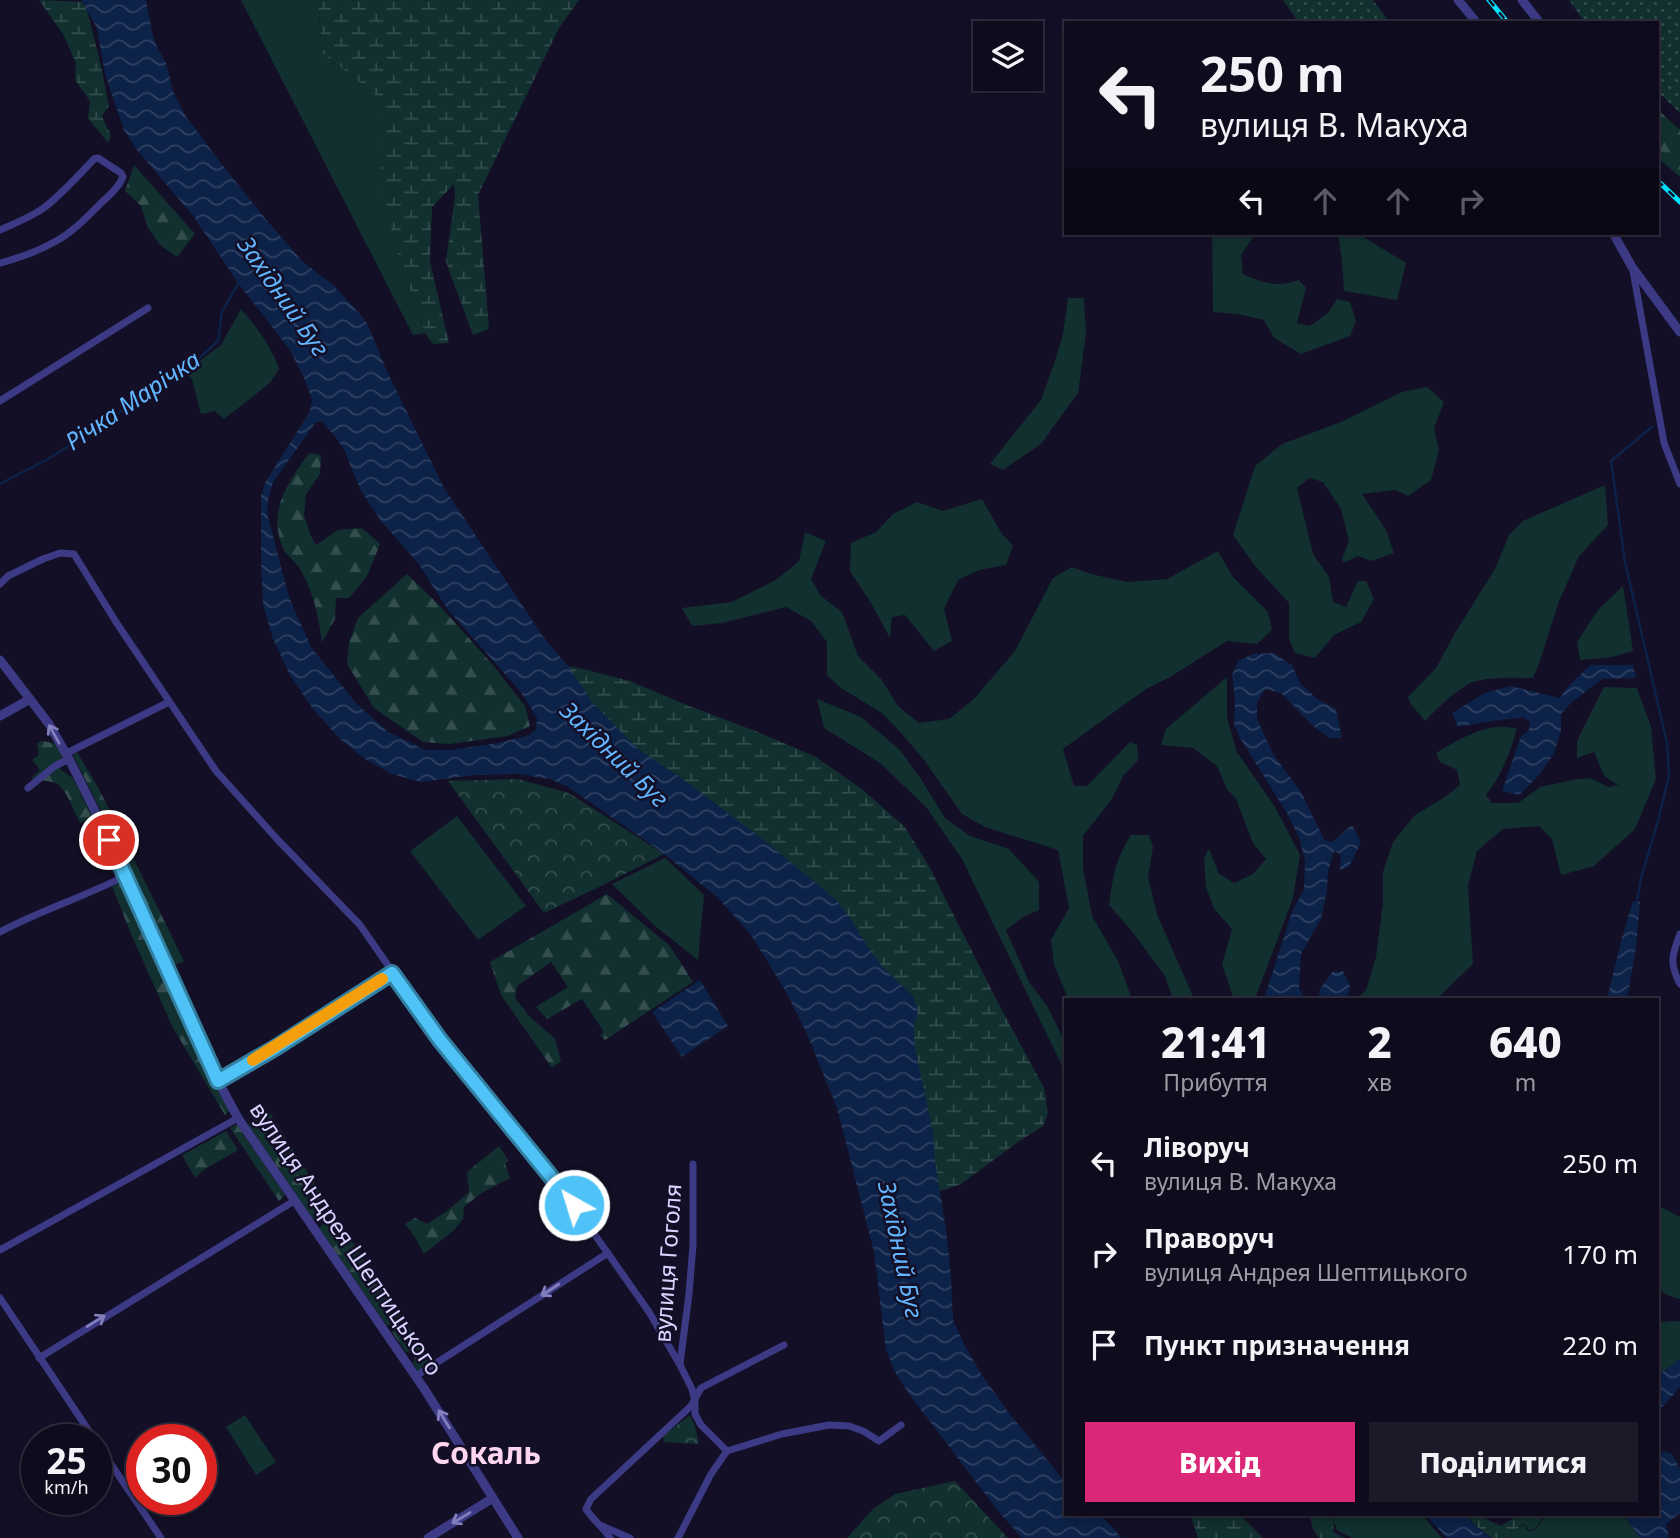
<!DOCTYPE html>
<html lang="uk">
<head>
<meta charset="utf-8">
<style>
	body { margin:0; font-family:"Noto Sans",sans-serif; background:#1c1929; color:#f1f3f6; height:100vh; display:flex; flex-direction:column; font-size:26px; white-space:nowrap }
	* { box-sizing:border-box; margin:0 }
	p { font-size:23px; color:#9b9ba3 }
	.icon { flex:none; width:38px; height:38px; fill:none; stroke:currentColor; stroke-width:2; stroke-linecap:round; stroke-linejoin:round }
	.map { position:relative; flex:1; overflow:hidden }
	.panel { position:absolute; left:1064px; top:998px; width:595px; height:518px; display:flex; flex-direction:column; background:#0e0b1c; border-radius:0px; box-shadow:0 4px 10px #0003,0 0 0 2px #2e2b3b }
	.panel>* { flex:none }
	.guide { position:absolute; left:1064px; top:21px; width:595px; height:214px; border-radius:0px; box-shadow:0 4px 10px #0003,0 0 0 2px #2e2b3b; background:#0e0b1c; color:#f1f3f6; overflow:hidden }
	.buttons { position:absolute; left:973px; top:21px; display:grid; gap:14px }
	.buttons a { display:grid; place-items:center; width:70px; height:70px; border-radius:0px; background:#0e0b1c; box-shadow:0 4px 10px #0003,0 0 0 2px #2e2b3b; font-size:35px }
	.speed { position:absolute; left:21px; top:1424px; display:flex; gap:14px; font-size:35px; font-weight:700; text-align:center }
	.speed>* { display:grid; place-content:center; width:91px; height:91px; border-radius:50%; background:#0e0b1c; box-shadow:0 4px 10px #0003,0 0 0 2px #2e2b3b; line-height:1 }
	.speed small { font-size:18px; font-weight:400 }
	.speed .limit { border:10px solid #d22; background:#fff; color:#111 }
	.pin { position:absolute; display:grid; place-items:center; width:60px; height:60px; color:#fff; margin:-30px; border:4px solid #fff; border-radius:50%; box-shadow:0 2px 7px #0007 }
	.me { position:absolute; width:77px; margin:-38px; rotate:321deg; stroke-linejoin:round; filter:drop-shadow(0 0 5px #0008) }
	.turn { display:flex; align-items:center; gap:24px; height:147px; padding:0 21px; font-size:32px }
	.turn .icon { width:91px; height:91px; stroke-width:2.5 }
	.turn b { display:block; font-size:49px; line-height:60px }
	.lanes { display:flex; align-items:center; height:66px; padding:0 21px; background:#0003; justify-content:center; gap:35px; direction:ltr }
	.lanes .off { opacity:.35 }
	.eta { display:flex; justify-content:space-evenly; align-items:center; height:119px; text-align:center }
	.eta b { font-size:42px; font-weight:800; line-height:49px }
	.primary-button { display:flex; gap:14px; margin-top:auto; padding:14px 21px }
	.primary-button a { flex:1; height:80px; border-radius:0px; background:#db2777; color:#fff; font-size:28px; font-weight:800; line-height:80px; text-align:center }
	.primary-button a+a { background:#1c1929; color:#f1f3f6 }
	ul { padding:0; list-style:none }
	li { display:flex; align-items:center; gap:21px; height:91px; padding:0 21px }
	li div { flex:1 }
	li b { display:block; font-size:26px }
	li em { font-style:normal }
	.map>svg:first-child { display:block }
	.grass { fill:#12302f }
	.forest { fill:url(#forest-firs) }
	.wetland { fill:url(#wetland-marsh) }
	.park { fill:url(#park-crowns) }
	.garden { fill:url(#garden-dots) }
	.water { fill:url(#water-waves); fill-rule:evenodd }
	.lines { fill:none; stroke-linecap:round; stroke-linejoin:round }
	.stream { stroke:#0c2248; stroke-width:2.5 }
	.minor { stroke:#3d3a85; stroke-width:7 }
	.tertiary { stroke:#3d3a85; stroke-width:9 }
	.rail-casing { stroke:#00e5ff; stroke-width:5 }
	.rail { stroke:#130f26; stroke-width:2.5; stroke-dasharray:8; stroke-linecap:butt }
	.oneway { stroke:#837fbc }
	.route-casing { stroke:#337fa1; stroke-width:18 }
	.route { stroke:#4fc3f7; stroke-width:12 }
	.slow { stroke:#f59e0b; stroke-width:12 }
	.labels { text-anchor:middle; stroke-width:5; stroke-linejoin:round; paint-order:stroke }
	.street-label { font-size:23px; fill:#d9d4ff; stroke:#130f26 }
	.water-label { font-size:24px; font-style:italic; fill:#62b6ff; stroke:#130f26 }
	.district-label { font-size:30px; font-weight:bold; fill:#ffd6f0; stroke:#130f26 }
</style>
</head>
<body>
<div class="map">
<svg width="1680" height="1538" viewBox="0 0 1680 1538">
	<defs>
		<pattern id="forest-firs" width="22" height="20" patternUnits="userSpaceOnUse" patternTransform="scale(1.75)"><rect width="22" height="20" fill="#12302f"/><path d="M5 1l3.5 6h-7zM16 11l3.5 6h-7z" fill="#344d4e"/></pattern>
		<pattern id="wetland-marsh" width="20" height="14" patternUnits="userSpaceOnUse" patternTransform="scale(1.75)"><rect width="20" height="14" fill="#12302f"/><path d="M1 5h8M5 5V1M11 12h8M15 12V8" fill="none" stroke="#344d4e"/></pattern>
		<pattern id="park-crowns" width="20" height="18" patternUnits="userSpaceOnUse" patternTransform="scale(1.75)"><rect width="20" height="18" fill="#12302f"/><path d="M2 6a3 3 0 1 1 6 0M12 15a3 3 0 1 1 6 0" fill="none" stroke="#344d4e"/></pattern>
		<pattern id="garden-dots" width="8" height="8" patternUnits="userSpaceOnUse" patternTransform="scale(1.75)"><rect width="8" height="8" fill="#12302f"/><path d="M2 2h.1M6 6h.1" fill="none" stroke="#344d4e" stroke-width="1.8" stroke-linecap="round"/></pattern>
		<pattern id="water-waves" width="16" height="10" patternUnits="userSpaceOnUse" patternTransform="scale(1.75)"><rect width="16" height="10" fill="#0c2248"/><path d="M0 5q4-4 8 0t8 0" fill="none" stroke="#2f4163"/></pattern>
	</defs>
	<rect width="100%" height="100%" fill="#130f26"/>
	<g class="grass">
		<path d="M241 0H318L322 53 382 100 394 243 425 333 413 335Z"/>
		<path d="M1212 233H1256L1241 255 1243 274C1263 283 1278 288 1299 280L1306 288 1297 323 1310 326 1328 313 1337 299 1350 302 1356 321 1350 336 1301 354 1274 338 1264 320 1238 314 1213 312Z"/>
		<path d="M1336 233H1357L1406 263 1397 300 1344 291 1342 261 1338 235Z"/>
		<path d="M1068 298H1084L1086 333 1078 393 1041 444 1003 470 990 464 1041 400 1055 361 1063 334Z"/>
		<path d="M241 309C256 326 272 347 279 369L270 383 224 419 215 411 201 414 192 379 185 372 221 345Z"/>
		<path d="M1427 387 1444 402 1434 428 1439 450 1431 480 1408 496 1395 490 1362 494 1386 530 1394 553 1371 561 1358 556 1343 563 1342 558 1349 541 1341 509 1323 482 1309 478 1297 488 1313 554 1329 577 1333 602 1346 607 1358 581H1366L1374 599 1361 622 1334 635 1315 658 1295 653 1289 639V603L1255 566 1233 535 1255 466 1282 444 1341 422 1402 392Z"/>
		<path d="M1605 485 1608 525 1579 556 1558 604 1540 661 1533 678C1515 678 1481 676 1467 685 1451 694 1437 709 1425 721L1411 704 1408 697 1436 668 1455 633 1495 569 1509 535 1523 521Z"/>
		<path d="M982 499 1002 534 1013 546 1006 565 979 570 958 580 944 609 952 641 934 651 905 615 892 617 890 638 871 603 850 571 851 543 876 532 893 514 917 502 943 511Z"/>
		<path d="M805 532 826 541 811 579 821 596 842 612 858 656 882 680 898 706 919 723 949 719 974 699 1015 651 1053 578 1072 567 1091 574 1127 582 1167 579 1218 551 1233 577 1268 612 1272 630 1257 644 1227 641 1170 677 1146 689 1063 749 1074 786H1087L1130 742 1137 745 1138 760 1123 776 1112 799 1083 836V868L1092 916 1118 961 1132 999H1068L1054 964 1051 940 1069 908 1058 850 985 827 962 814 924 760 902 734 882 713 841 688 827 675V642L811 621 786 607 722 623 692 626 682 608 732 602 776 580 799 561Z"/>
		<path d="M1623 586 1633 651 1612 657 1580 660 1577 642 1598 610Z"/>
		<path d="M1227 677V718L1237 752 1275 807 1300 855 1293 898 1255 999H1234L1222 965 1232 929 1215 910 1206 888 1204 858 1209 849 1219 874 1234 883 1253 874 1266 859 1253 843 1236 799 1227 789 1217 766 1193 748 1161 745 1166 729Z"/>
		<path d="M1604 687 1637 688 1651 727 1656 779 1635 829 1594 866 1561 875 1552 839 1539 826 1503 829 1477 851 1468 886 1473 964 1437 999H1357L1366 990 1376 957 1383 903V872L1393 842 1415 815 1445 797 1460 785 1457 770 1440 762 1436 753C1455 742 1477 728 1499 727 1505 726 1511 728 1517 728 1510 753 1502 775 1486 795L1492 803H1518L1540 787 1572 780 1590 778 1609 787 1618 785 1604 776 1594 752 1577 758V741Z"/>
		<path d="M817 699 861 717 900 750 921 779 945 818 970 836 1009 849 1039 882V910L1023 917 1006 930 1029 982 1047 1006 1066 1044V1074L962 859 926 807 880 763 824 728Z"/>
		<path d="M457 816 526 906 478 940 410 851Z"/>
		<path d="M1131 835H1149L1153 847 1148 878 1157 914 1194 999H1173L1165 976 1131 930 1109 905C1113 877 1115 860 1131 835Z"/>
		<path d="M665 858 704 895 698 960 655 926 612 884Z"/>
		<path d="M1657 1205 1680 1217V1299L1667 1295 1657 1289Z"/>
		<path d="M1678 1321 1680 1322V1359L1657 1376V1322Z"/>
		<path d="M245 1415 276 1462 256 1475 226 1427Z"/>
		<path d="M1331 1514H1421L1442 1538H1352L1337 1530Z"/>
		<path d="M1547 1514H1623L1640 1538H1513L1510 1535 1524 1524 1528 1531 1535 1530Z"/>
	</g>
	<g class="forest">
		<path d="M1657 109 1680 130V177L1657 157Z"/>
		<path d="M134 165 195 234 177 257 160 245 148 228 141 206 125 191Z"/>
		<path d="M309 453 321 455 320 474 306 494 304 515 310 534 316 545 338 530 362 528 380 544 367 576 349 598H336L335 619 322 642C318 613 314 594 300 569 296 561 286 556 283 548 267 510 288 483 309 453Z"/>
		<path d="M407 574 439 605 492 664 525 706 530 726 508 736 449 744 423 742 374 708 347 664 349 643 358 618Z"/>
		<path d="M43 741 56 744 63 757 58 763 61 770 73 778 111 854 104 858 88 821 80 823C75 813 65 786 55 783 47 780 39 781 31 778L40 770 32 760 39 755 37 743Z"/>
		<path d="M77 752 99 789 184 961 172 967 102 813 73 755Z"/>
		<path d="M122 881 162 969 231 1110 225 1115 173 1028 131 934 112 886Z"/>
		<path d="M607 894 670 946 693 982 605 1040 600 1035 604 1032 582 999 547 1019 536 1007 568 987 551 962 517 986 515 998 529 1016 555 1039 561 1061 552 1068 501 995 490 962Z"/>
		<path d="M268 1110 332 1211 314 1221 248 1124Z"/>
		<path d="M237 1124 285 1195 279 1201 230 1128Z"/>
		<path d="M226 1131 238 1150 205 1169 195 1178 182 1155Z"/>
		<path d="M499 1146 508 1160 505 1164 510 1178 480 1194 464 1207 463 1219 454 1230 424 1254 415 1237 405 1224 415 1218 427 1224 447 1211 469 1192 467 1172Z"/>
		<path d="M336 1217 432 1362 421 1370H417L413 1363 415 1358 411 1353 406 1352 392 1332 394 1328 391 1324 387 1326 319 1228 323 1224Z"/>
	</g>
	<g class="wetland">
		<path d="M39 0 85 2 101 66 109 106 102 116 111 136 108 143 88 118 90 101 75 80 76 63 63 34Z"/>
		<path d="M318 0H579L559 28 478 195 489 329 473 335 446 262 455 195 454 184 432 207 430 262 449 343 433 344 425 333 394 243 380 177 384 134 382 100 322 53Z"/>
		<path d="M555 665 579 668 630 681 689 706 758 732 816 757 863 790 905 827 931 870 996 999 1044 1088 1048 1113 1043 1126 1018 1142 961 1184 944 1190 935 1191 624 748Z"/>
		<path d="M1190 1514H1239L1263 1538H1198Z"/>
		<path d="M1309 1514H1329L1334 1522 1333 1532 1345 1538H1319L1313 1529Z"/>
		<path d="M1465 1514 1478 1515 1501 1526 1520 1514H1545L1535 1529 1529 1530 1524 1523 1510 1535 1512 1538H1492L1477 1527Z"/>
	</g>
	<g class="park">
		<path d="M518 779 569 793 664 854 599 887 544 913 448 781Z"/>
		<path d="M690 1415 695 1426 699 1444 664 1442 663 1436Z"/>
		<path d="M955 1481 1008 1538H847L873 1509 895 1494Z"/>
	</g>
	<g class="garden">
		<path d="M1283 0H1373L1390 23H1299Z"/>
		<path d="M1569 0H1680V113L1657 91V23H1585Z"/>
	</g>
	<g class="water">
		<path d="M81 0H146L152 32 156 45 166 63 173 91 185 115 223 166 264 217 303 262 332 284 361 315 368 325 386 369 444 488 544 638 568 666 593 703 637 748 684 780 765 841 835 899 848 915 868 947 884 969 913 996 918 1011 914 1026V1043L933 1133 935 1161 946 1229 951 1276 953 1320 965 1346 982 1375 1009 1413 1066 1483V1514H1100L1122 1538H1022L998 1511 909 1394 895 1372 886 1350 874 1252 837 1108 807 1034 785 990 751 935 717 897 659 850 568 787 550 779 518 774 474 775 421 782 392 774 365 759 341 740 313 709 291 677 273 639 263 604 261 562V496L265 483 310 411 312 400 305 380 290 350 238 283 194 217 137 150 124 130 105 74 97 28ZM316 422H322L333 434 344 449 360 489 381 521 418 563 448 610 521 692 537 718 536 729 530 735 498 743 451 750H426L388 732 356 703 311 647 289 597 267 513 268 501 273 482Z"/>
		<path d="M1274 653 1292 665 1300 683 1316 698 1336 709 1342 738H1330L1313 726 1281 693 1266 689 1257 702V719L1273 754 1301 792 1325 841 1332 842 1352 825 1361 842 1349 867 1340 870 1341 855 1334 851 1328 871 1327 890 1321 919 1301 954 1299 988 1305 999H1264L1292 912 1304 889 1305 861 1299 837 1285 810 1240 738 1234 724 1235 700 1232 675 1238 661 1253 654Z"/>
		<path d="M1590 665H1633L1636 678 1602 679 1572 702 1561 714V731L1553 755 1539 775 1519 795 1502 791 1521 736 1529 730 1530 722 1523 717C1514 719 1508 719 1499 720 1485 722 1471 724 1458 727L1452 713 1485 693 1511 686 1560 698 1566 689Z"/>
		<path d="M1633 901 1640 902 1636 948 1627 999H1607L1621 941Z"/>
		<path d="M1343 971 1350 986 1347 999H1318L1320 989 1332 972Z"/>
		<path d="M700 980 728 1026 682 1057 652 1012Z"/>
		<path d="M1680 1359V1387L1657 1413V1376Z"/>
		<path d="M1663 1451 1672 1454 1680 1469V1513L1666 1524 1669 1538H1640L1623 1514H1657V1454Z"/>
		<path d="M1425 1514H1464L1477 1528 1491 1538H1447Z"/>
	</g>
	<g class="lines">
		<g class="stream">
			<path d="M0 484 48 459 91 432 140 398 149 389 196 361 218 341 222 312 239 282"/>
			<path d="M1637 901 1641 878 1658 821 1669 776 1667 743 1625 562 1611 461 1652 427"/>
		</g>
		<g class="minor">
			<path d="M0 230C15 223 32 217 45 207 63 193 78 176 94 159L98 158 121 173 123 177C119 187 110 195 102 202 89 215 73 232 56 241 39 251 19 258 0 263"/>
			<path d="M1633 271 1664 443 1680 484"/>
			<path d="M0 401 148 308"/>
			<path d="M0 584 8 576 43 559 60 553 74 554 116 622 216 771 277 839 360 925 440 1040 574 1205 649 1312 680 1365 692 1389 695 1401V1414L701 1425 727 1451"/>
			<path d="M65 754 169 702"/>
			<path d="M28 788 55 766 69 759"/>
			<path d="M0 932C41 910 84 897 125 876"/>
			<path d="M1680 934C1672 955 1669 963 1680 984"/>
			<path d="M218 1081 275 1047 392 973"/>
			<path d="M0 1250 238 1118"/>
			<path d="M0 1298 95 1440"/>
			<path d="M39 1358 294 1201"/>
			<path d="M680 1364 689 1294 693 1245V1164"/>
			<path d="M416 1376 608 1253"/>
			<path d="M96 1442 161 1538"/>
			<path d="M602 1526 630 1538"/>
			<path d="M610 1538C603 1527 593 1520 586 1509L591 1499 691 1406 701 1388 784 1345"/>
			<path d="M678 1538 711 1474 727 1451 782 1434 829 1425 849 1426 863 1431 879 1441 901 1425"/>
		</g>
		<g class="tertiary">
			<path d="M1458 0 1477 23"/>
			<path d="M1522 0 1540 23"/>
			<path d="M1613 233 1632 267 1680 332"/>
			<path d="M0 660 49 724 69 759 101 823 218 1081 238 1118 425 1390 518 1538"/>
			<path d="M0 716 30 699"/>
			<path d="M428 1538 493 1498"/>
		</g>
		<g class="rail-casing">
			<g id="rail">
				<path d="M1489 0 1508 23"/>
				<path d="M1657 180 1680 202"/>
			</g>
		</g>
		<use href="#rail" class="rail"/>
	</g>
	<defs><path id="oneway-shaft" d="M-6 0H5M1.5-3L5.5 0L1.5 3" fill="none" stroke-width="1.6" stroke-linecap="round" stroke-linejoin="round" transform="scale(1.75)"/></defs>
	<g class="oneway">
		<use href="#oneway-shaft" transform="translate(54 734) rotate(-119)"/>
		<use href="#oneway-shaft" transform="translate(550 1290) rotate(147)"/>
		<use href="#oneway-shaft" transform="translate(96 1321) rotate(-32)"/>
		<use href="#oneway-shaft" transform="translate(444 1419) rotate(-122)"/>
		<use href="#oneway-shaft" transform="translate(461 1518) rotate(149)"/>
	</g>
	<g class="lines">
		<g class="route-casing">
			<path id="route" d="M109 840 218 1081 275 1048 392 973 440 1040 574 1205"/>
		</g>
		<use href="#route" class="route"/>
		<path class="slow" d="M253 1060 382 979"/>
	</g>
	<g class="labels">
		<g class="street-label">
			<text transform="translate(346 1239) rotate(56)" y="8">вулиця Андрея Шептицького</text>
			<text transform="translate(668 1263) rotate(-86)" y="8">вулиця Гоголя</text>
		</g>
		<g class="water-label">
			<text transform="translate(283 297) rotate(55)" y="8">Західний Буг</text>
			<text transform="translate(133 401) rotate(-34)" y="8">Річка Марічка</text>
			<text transform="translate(614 755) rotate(44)" y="8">Західний Буг</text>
			<text transform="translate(900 1250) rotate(78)" y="8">Західний Буг</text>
		</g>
		<g class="district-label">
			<text x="486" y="1464">Сокаль</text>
		</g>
	</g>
</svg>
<div class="buttons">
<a><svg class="icon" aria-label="layers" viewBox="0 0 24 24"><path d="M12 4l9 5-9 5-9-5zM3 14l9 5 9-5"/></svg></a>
</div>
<div class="speed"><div>25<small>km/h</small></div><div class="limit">30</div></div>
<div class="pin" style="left:109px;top:840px;background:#d93025"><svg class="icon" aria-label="arrive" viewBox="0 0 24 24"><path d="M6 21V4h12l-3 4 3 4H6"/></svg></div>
<svg class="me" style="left:574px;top:1205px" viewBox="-20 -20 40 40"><circle r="17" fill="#4fc3f7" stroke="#fff" stroke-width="3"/><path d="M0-11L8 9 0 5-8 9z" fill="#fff"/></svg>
<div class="guide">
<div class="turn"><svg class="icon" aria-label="left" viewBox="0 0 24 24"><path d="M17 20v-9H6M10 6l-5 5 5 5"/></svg><div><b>250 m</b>вулиця В. Макуха</div></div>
<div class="lanes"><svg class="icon" aria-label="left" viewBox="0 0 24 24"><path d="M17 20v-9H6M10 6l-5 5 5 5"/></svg><svg class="icon off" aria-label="ahead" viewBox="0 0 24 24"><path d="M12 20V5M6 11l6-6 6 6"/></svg><svg class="icon off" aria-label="ahead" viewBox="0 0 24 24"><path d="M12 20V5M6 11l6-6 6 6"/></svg><svg class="icon off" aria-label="right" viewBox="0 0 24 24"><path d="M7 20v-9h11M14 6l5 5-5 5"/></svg></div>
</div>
<section class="panel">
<div class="eta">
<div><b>21:41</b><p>Прибуття</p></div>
<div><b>2</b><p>хв</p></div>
<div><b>640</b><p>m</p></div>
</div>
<ul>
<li><svg class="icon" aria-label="left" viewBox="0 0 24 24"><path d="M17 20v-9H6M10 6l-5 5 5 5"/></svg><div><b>Ліворуч</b><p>вулиця В. Макуха</p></div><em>250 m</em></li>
<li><svg class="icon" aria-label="right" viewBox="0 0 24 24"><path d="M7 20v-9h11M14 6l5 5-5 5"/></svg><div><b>Праворуч</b><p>вулиця Андрея Шептицького</p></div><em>170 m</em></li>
<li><svg class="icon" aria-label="arrive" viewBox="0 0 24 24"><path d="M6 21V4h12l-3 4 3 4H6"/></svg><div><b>Пункт призначення</b></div><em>220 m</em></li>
</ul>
<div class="primary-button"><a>Вихід</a><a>Поділитися</a></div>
</section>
</div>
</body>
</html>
